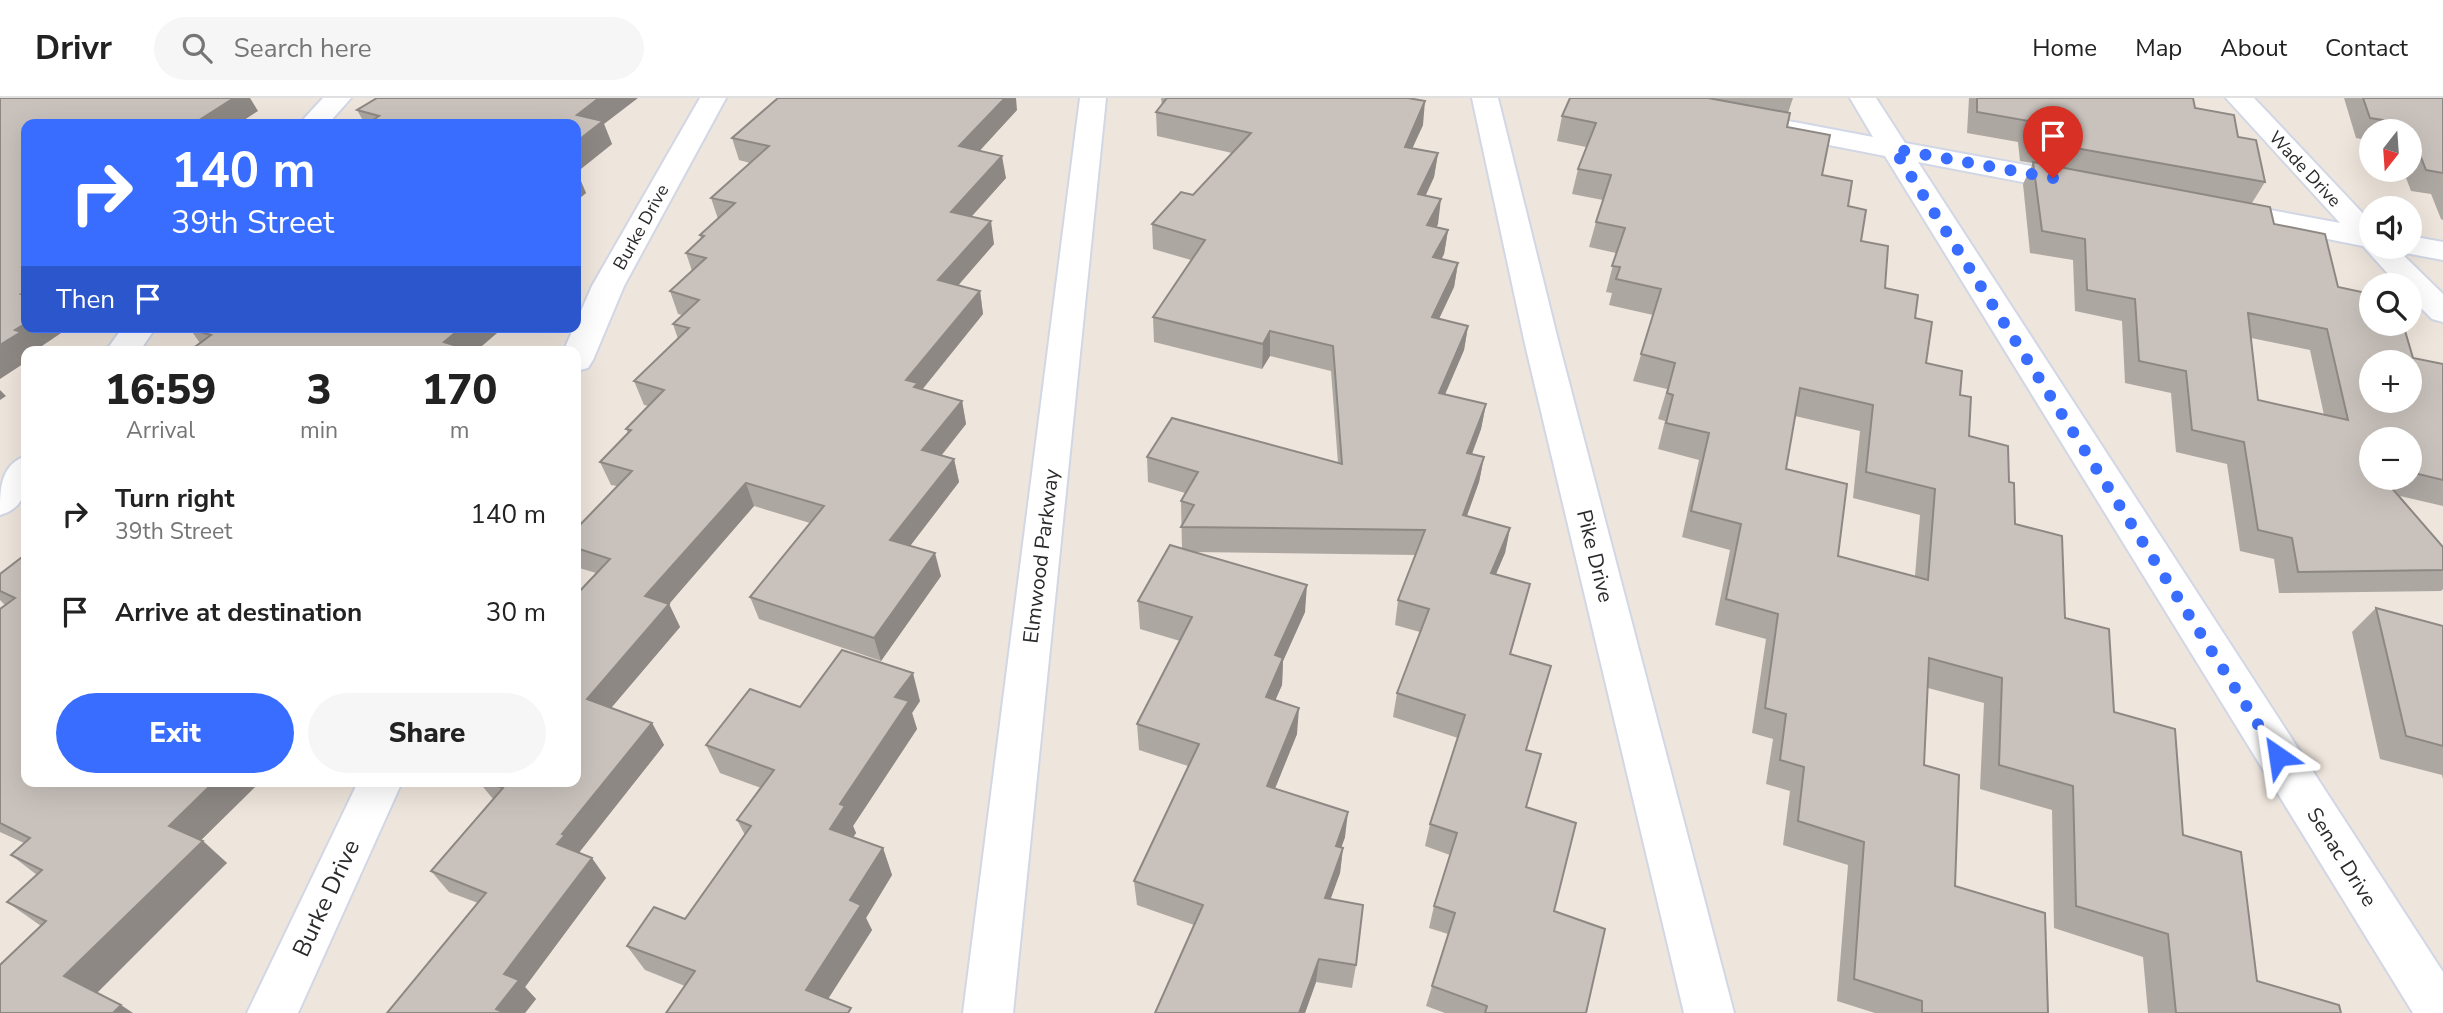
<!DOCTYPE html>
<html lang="en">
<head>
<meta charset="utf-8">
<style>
	body { margin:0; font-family:"Nunito Sans",sans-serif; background:#f6f6f6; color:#222; height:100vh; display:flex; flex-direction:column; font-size:26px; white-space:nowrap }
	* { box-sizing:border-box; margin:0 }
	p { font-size:23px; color:#767676 }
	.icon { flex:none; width:38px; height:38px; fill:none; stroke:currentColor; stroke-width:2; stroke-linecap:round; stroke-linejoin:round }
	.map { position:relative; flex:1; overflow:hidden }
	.panel { position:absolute; left:21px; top:248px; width:560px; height:441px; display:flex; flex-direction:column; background:#fff; border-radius:14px; box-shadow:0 7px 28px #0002 }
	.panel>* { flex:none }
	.banner { position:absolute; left:21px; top:21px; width:560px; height:214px; border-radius:14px; box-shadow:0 7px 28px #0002; background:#386dff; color:#fff; overflow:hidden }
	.needle { width:46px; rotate:197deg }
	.controls { position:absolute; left:2359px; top:21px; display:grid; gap:14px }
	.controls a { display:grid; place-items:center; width:63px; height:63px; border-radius:50%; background:#fff; box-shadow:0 7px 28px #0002; font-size:35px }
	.pin { position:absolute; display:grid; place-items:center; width:60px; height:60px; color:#fff; margin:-72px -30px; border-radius:50% 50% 50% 0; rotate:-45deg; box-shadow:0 0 7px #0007 }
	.pin .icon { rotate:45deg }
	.me { position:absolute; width:77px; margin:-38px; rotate:328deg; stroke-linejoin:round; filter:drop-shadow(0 0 5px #0008) }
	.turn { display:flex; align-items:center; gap:24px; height:147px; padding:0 35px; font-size:32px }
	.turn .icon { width:91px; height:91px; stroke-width:2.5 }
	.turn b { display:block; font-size:49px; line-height:60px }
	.then { display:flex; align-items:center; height:66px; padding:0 35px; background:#0003; gap:14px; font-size:26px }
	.eta { display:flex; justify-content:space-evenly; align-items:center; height:119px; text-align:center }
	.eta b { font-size:42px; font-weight:800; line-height:49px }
	.cta { display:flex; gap:14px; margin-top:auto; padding:14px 35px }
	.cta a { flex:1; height:80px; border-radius:42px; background:#386dff; color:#fff; font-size:28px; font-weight:800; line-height:80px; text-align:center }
	.cta a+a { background:#f6f6f6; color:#222 }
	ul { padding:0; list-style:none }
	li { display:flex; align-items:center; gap:21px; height:98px; padding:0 35px }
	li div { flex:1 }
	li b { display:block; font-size:26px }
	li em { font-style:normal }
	header { display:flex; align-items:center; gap:42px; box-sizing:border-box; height:98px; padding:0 35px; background:#fff; border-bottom:2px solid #e0e0e0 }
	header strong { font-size:33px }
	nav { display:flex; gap:38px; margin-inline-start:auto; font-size:24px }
	.search { width:490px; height:63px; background:#f6f6f6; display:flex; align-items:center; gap:18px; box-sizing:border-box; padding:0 24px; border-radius:38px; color:#767676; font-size:26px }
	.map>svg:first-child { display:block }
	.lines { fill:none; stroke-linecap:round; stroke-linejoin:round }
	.minor-casing { stroke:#d1d7e5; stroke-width:4 }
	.minor { fill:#fff; fill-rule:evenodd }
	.wall { fill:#ada7a2; fill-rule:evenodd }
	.shaded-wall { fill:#8d8884 }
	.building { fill:#c9c2bc; stroke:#8d8884; stroke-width:2; fill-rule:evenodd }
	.route { stroke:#386dff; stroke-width:12; stroke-dasharray:0 21.6 }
	.labels { text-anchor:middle; stroke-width:5; stroke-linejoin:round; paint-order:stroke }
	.far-street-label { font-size:18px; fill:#2b2b2b; stroke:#fff }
	.street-label { font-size:21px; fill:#2b2b2b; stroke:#fff }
	.near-street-label { font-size:24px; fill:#2b2b2b; stroke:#fff }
</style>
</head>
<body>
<header>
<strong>Drivr</strong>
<div class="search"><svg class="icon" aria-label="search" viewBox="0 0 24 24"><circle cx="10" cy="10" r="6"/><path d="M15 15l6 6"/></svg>Search here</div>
<nav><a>Home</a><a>Map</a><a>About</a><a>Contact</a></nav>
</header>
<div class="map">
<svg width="2443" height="915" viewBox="0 0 2443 915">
	<rect width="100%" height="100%" fill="#eee5dc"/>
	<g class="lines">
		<g class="minor-casing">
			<g id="minor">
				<path d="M323 0H351L328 26H299Z"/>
				<path d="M700 0H726L624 188 593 262 588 270 576 273V254H563L592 188Z"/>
				<path d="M1080 0H1106L1013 915H963Z"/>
				<path d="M1472 0H1498L1559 246 1734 915H1684L1525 246Z"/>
				<path d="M1850 0H1876L1905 45 2080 77 2090 80 2094 86 2090 92 2080 95 1918 64 2443 874V915H2413L1885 58 1778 37 1768 35 1764 29 1768 23 1778 21 1873 39Z"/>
				<path d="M2226 0H2254L2371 124V149H2410V138L2443 144V162L2400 154 2443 196V224L2432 221 2410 199V187H2398L2363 148 2212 118 2207 112 2212 106 2222 103 2340 125Z"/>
				<path d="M123 229H156L139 254H105Z"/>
				<path d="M26 358C27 384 29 409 0 417 0 391 0 367 26 358Z"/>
				<path d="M358 684H402L298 915H247Z"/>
			</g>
		</g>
		<use href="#minor" class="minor"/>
	</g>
	<g class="wall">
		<path d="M1161 0H1410L1423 27 1412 50 1438 55 1434 79 1425 98 1438 126 1436 129 1448 132 1444 156 1441 161 1458 165 1454 189 1439 221 1468 228 1464 252 1445 296 1486 306 1481 331 1472 356 1484 359 1479 384 1467 418 1510 430 1505 455 1495 476 1530 486 1511 556 1526 652V709L1554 813 1586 915H1445L1426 908 1448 836 1429 830 1434 808 1450 757 1425 748 1430 726 1458 640 1393 619 1397 595 1420 534 1395 527 1398 502 1416 457 1192 454 1305 514 1283 563 1282 587 1275 602 1297 636 1275 690 1345 739 1341 750H1343L1340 775 1330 801 1356 867 1352 890 1316 884 1305 915H1155L1194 827 1137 807 1134 783 1188 668 1139 652 1137 626 1180 543 1140 531 1138 503 1182 451 1181 403 1185 395 1148 384 1147 359 1338 365 1331 273 1270 258 1262 271 1154 244 1153 219 1191 162 1153 151 1152 126 1193 97 1232 55 1157 38 1156 14 1162 7Z"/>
		<path d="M1570 0H1793L1788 15 1787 29 1822 77 1848 108 1861 143 1885 190 1915 220 1926 265 1960 297 1969 338 2009 384 2015 426 2114 614 2183 737 2257 883 2341 915H2148L2143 859 2054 830 2052 712 1980 691 1984 605 1928 590 1924 667 1955 788 2048 915H1875L1837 903 1848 767 1783 747 1790 693 1766 686 1773 641 1752 635 1766 541 1715 527 1730 452 1682 439 1699 362 1658 351 1665 323 1658 321 1667 291 1633 283 1653 217 1609 207 1612 195 1606 194 1616 155 1589 149 1596 124 1603 102 1572 96 1578 71 1586 49 1557 43 1562 18ZM1795 318 1860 333 1853 400 1920 417 1915 478 1838 458 1786 371Z"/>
		<path d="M1969 0H2193L2195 10 2238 39 2265 84 2252 105 2338 189 2413 260 2443 266V408L2400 398 2443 449V491L2441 493 2279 495 2274 461 2240 453 2227 366 2176 354 2171 295 2125 285 2122 223 2075 213 2073 162 2030 155 2023 86 2033 65 2020 63 2018 44 1967 35ZM2251 240 2310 252 2324 317 2258 302ZM2371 341H2410V380H2371Z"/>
		<path d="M2344 0H2443V122L2441 121 2431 96 2411 93 2403 72H2410V33H2371V43L2356 40Z"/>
		<path d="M357 12 604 26 612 46 577 74 586 95 576 103V26H365Z"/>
		<path d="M1017 12 979 53 1006 80 971 119 994 146 958 187 980 193 983 216 922 292 962 303 966 326 942 357 954 361 959 384 910 448 941 478 881 563 759 521 750 499 810 425 754 408 669 506 680 529 611 610 652 625 664 647 579 754 606 780 525 889 536 901 525 915H387L478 805 449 794 431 773 493 701 479 684H576L596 475 576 469V431L617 388 611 387 600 364 628 335 626 331 649 308 644 307 634 283 678 241 673 226 682 217 678 216 670 193 692 173 686 155 701 141 700 137 718 121 711 100 750 65 739 62 732 40Z"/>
		<path d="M192 229H504L475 253 200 245 190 231Z"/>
		<path d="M26 456V684H260L201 742 227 765 0 915 41 828 7 804 37 777 11 757 24 745 0 734V511L5 507 0 502V476Z"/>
		<path d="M2376 510 2443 528V681L2442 677 2380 661 2352 534Z"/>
		<path d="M920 603 912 615 917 631 853 728 856 735 853 739 883 750 892 777 866 820 872 832 828 901 685 888 645 872 627 848 685 821 745 737 737 722 761 690 720 675 706 647 800 609Z"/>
	</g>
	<g class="shaded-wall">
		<path d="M228 0H250L258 13 238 26H193Z"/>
		<path d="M599 0H638L604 26 612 46 577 74 586 95 576 103 577 17Z"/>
		<path d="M1005 0H1016L1017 12 963 71 959 48Z"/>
		<path d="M1425 3 1423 27 1402 73 1405 49Z"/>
		<path d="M1438 55 1434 79 1415 121 1418 96Z"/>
		<path d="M1002 58 1006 80 955 137 951 114Z"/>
		<path d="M1441 101 1438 126 1424 152 1427 127Z"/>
		<path d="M991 123 994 146 943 205 938 182Z"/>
		<path d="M1448 132 1444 156 1430 184 1433 159Z"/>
		<path d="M1458 165 1454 189 1428 244 1432 219Z"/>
		<path d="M980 193 983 216 920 294 906 282Z"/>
		<path d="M26 225V229H70L36 252 38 254H26V264L0 281V247L15 232Z"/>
		<path d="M1468 228 1464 252 1435 320 1439 295Z"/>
		<path d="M462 229H504L475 254 444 244Z"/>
		<path d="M1270 233V258L1262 271 1263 246Z"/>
		<path d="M0 292 6 298 0 302Z"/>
		<path d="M962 303 966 326 927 375 922 352Z"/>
		<path d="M1486 306 1481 331 1463 380 1467 355Z"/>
		<path d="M1484 359 1479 384 1458 442 1463 417Z"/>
		<path d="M954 361 959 384 897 465 890 442Z"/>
		<path d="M746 385 754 408 656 521 645 498Z"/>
		<path d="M1510 430 1505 455 1486 500 1491 475Z"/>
		<path d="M935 455 941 478 881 563 874 540Z"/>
		<path d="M1307 487 1305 514 1283 563 1282 587 1265 626 1266 599 1275 557Z"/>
		<path d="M669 506 680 529 600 623 587 601Z"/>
		<path d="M913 575 920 603 912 615 917 631 853 728 856 735 841 757 830 731 840 706 895 599Z"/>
		<path d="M1299 610 1297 636 1266 713 1267 688Z"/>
		<path d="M652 625 664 647 578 756 557 746 562 736Z"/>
		<path d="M214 684H260L193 750 169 728Z"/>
		<path d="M1348 714 1345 739 1333 773 1336 748Z"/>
		<path d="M203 743 227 765 93 899 64 878Z"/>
		<path d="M883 750 892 777 866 820 872 832 819 915 806 892 850 802Z"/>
		<path d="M1343 750 1340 775 1322 825 1325 800Z"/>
		<path d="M592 760 606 780 525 889 536 901 525 915H500L496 911 504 876Z"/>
		<path d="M1319 861 1316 884 1305 915H1299Z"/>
		<path d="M121 907 133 915H113Z"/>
	</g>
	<g class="building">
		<path d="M0 0H234L193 26H26V193L21 196 26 198V225L15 232 21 234 0 247Z"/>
		<path d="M377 0H599L577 17 603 23 576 44V26H367L379 18 357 12Z"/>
		<path d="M778 0H1005L959 48 1002 58 951 114 991 123 938 182 980 193 906 282 918 285 914 289 962 303 922 352 954 361 890 442 935 455 874 540 750 499 824 408 746 385 645 498 669 506 587 601 652 625 562 736 565 737 557 746 592 760 504 876 519 882 496 911 505 915H387L486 795 431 773 503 690 489 684H576V497L610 461 576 450V431L632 373 600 364 631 332 626 331 664 292 634 283 689 230 673 226 699 202 670 193 706 160 686 155 704 138 700 137 735 105 711 100 769 48 732 40Z"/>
		<path d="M1167 0H1408L1425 3 1405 49 1438 55 1418 96 1441 101 1427 127 1448 132 1433 159 1458 165 1432 219 1468 228 1439 295 1486 306 1467 355 1484 359 1463 417 1510 430 1491 475 1530 486 1510 556 1551 568 1526 652 1541 656 1526 709 1576 725 1554 813 1605 831 1586 915H1485L1487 908 1432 888 1455 815 1434 808 1457 735 1430 726 1465 617 1397 595 1429 511 1398 502 1425 432 1181 429 1194 407 1181 403 1198 374 1147 359 1172 320 1342 366 1333 248 1270 233 1263 246 1153 219 1205 142 1152 126 1181 94 1193 97 1251 35 1156 14Z"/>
		<path d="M1570 0H1708L1790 15 1787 29 1830 37 1822 77 1852 83 1848 108 1866 112 1861 143 1888 148 1885 190 1918 197 1915 220 1932 224 1926 265 1962 273 1960 297 1971 299 1969 338 2008 348 2009 384 2014 385 2015 426 2062 438 2065 520 2109 531 2114 614 2175 631 2183 737 2241 754 2257 883 2339 907 2341 915H2176L2168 836 2076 808 2073 688 1999 667 2002 580 1929 560 1924 667 1959 677 1955 788 2045 815 2048 915H1922V903L1854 881 1864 744 1798 723 1804 669 1780 662 1786 616 1765 610 1778 516 1726 501 1741 426 1691 413 1709 335 1666 325 1673 297 1667 295 1675 265 1641 256 1661 191 1616 181 1620 169 1612 168 1625 130 1596 124 1611 77 1578 71 1596 25 1562 18ZM1800 290 1873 307 1866 374 1935 391 1928 482 1838 458 1847 386 1786 371Z"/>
		<path d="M1977 0H2193L2195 10 2234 17 2238 39 2256 42 2265 84 2031 42 2029 23 1977 14Z"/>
		<path d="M2363 0H2443V75L2426 72 2417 49 2410 47V33H2392L2389 23 2370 20Z"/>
		<path d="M2033 64 2270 109 2274 126 2325 136 2338 189 2371 196V226H2403L2413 260 2443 266V382L2410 374V341H2371V380H2383L2443 449V472L2298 474 2292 440 2258 432 2244 344 2192 332 2186 273 2139 263 2135 201 2087 192 2085 141 2042 133ZM2248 215 2327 231 2348 322 2258 302ZM2371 264H2410V303H2371Z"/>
		<path d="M192 229H462L444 244 477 254H188L211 237 190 231Z"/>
		<path d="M1170 447 1307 487 1275 557 1283 560 1266 599 1299 610 1267 688 1348 714 1336 748 1343 750 1325 800 1363 807 1356 867 1319 861 1299 915H1155L1203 807 1134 783 1199 646 1137 626 1192 519 1138 503Z"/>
		<path d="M26 456V684H214L169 728 203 743 64 878 121 907 113 915H0V867L46 823 7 804 42 772 11 757 30 740 0 725V511L15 500 0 493V476Z"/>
		<path d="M2376 510 2443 528V648L2406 638Z"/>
		<path d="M842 552 913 575 895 599 909 603 840 706 845 708 830 731 883 750 850 802 861 807 806 892 851 910 848 915H666L695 873 627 848 654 809 685 821 751 728 737 722 774 672 706 647 750 591 800 609Z"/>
	</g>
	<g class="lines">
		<path class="route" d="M2053 80 1894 51 2278 658"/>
	</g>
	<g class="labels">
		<g class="far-street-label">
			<text transform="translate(2305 71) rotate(47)" y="6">Wade Drive</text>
			<text transform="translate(641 129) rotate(-61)" y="6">Burke Drive</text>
		</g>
		<g class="street-label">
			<text transform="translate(1041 458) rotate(-83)" y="7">Elmwood Parkway</text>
			<text transform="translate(1595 458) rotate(76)" y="7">Pike Drive</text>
			<text transform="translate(2342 759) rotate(58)" y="7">Senac Drive</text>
		</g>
		<g class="near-street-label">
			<text transform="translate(326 800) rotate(-65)" y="8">Burke Drive</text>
		</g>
	</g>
</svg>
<div class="controls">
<a><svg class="needle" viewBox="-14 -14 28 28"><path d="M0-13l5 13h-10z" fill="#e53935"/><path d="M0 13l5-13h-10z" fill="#767676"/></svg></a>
<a><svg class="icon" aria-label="sound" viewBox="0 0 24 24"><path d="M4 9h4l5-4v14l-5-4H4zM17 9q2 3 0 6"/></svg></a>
<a><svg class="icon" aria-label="search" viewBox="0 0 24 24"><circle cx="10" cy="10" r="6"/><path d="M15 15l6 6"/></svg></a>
<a>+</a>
<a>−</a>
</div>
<div class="pin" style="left:2053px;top:80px;background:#d93025"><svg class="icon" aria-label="arrive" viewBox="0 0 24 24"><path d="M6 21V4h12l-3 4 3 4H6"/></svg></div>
<svg class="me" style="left:2278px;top:658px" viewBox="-20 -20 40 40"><path d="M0-17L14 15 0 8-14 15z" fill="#386dff" stroke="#fff" stroke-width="4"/></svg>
<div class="banner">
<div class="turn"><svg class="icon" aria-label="right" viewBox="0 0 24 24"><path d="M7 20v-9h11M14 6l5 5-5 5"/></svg><div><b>140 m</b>39th Street</div></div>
<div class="then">Then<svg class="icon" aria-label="arrive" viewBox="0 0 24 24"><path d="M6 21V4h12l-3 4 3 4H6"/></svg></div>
</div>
<section class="panel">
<div class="eta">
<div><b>16:59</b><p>Arrival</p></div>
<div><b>3</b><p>min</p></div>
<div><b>170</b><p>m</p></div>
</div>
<ul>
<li><svg class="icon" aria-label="right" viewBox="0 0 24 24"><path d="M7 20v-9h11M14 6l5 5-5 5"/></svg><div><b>Turn right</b><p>39th Street</p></div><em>140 m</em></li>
<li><svg class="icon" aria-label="arrive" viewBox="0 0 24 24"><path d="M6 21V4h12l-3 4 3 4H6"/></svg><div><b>Arrive at destination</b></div><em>30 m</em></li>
</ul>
<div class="cta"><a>Exit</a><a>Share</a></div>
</section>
</div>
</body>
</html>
